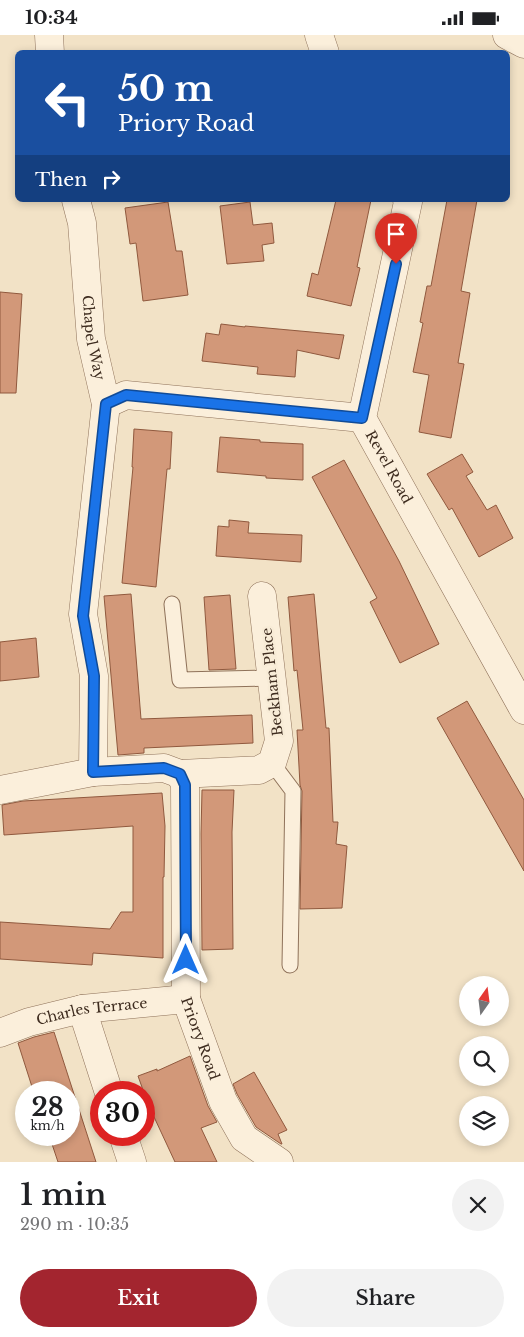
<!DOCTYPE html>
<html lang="en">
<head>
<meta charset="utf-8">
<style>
	body { margin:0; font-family:"Libre Baskerville",serif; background:#f2f2f2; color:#202124; height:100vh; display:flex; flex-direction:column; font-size:19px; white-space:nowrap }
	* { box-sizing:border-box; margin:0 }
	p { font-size:16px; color:#757577 }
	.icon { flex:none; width:28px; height:28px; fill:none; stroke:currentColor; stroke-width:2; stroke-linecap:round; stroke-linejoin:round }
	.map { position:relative; height:1127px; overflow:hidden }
	.drawer { display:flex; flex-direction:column; background:#fff; flex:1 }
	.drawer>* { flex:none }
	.guide { position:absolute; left:15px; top:15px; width:495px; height:152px; border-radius:8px; box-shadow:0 2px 8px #0003; background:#1a4fa0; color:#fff; overflow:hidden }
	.needle { width:32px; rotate:14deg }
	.buttons { position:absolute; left:459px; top:941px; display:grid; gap:10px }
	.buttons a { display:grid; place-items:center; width:50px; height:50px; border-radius:50%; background:#fff; box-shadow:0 2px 8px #0003; font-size:25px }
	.speed { position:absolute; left:15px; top:1046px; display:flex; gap:10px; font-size:25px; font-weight:700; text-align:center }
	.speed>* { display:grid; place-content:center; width:65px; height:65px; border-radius:50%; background:#fff; box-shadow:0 2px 8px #0003; line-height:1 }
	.speed small { font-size:12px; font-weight:400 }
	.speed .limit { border:8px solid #d22; background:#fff; color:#111 }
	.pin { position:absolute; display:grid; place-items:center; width:42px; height:42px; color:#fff; margin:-51px -21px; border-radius:50% 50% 50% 0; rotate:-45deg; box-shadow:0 0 5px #0007 }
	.pin .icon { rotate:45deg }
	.me { position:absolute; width:55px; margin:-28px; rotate:0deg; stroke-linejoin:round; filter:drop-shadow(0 0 4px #0008) }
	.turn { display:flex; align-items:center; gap:18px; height:105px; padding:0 20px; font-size:22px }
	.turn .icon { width:65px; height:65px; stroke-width:2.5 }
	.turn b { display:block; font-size:35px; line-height:42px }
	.then { display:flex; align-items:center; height:48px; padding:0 20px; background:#0003; gap:10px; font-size:19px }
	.round { display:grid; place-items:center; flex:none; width:52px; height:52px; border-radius:26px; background:#f2f2f2 }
	.head { display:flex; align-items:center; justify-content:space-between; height:85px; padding:0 20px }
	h1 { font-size:30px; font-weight:600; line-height:38px }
	.button { display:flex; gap:10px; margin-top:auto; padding:10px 20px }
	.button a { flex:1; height:58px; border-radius:30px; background:#a3252f; color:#fff; font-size:20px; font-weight:600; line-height:58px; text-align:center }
	.button a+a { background:#f2f2f2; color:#202124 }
	.status { display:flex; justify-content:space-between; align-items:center; height:35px; padding:0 25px; background:#fff; direction:ltr }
	.status svg { height:14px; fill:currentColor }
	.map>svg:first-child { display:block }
	.building { fill:#d29879; stroke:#90593e }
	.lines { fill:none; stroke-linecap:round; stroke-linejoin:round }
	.lane-casing { stroke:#8f725a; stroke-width:17 }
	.street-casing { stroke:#8f725a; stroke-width:29 }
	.lane { stroke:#fbefdb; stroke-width:15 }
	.street { stroke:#fbefdb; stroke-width:28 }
	.route-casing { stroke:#114b97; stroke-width:12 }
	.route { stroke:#1a73e8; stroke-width:9 }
	.labels { text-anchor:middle; stroke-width:5; stroke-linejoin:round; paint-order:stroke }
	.street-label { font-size:14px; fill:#3e2c1f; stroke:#f8ecd7 }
</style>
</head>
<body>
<div class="status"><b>10:34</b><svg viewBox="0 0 49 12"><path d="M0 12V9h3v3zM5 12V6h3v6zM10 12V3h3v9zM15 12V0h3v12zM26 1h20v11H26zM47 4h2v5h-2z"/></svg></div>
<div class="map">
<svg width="524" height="1127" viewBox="0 0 524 1127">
	<rect width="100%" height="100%" fill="#f2e2c6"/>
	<g class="building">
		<path d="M336 165H371L357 232 360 233 351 271 307 261 312 238 318 240Z"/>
		<path d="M447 165H477L461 256 470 258 458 328 464 329 451 403 419 397 429 340 413 337 423 288 420 287 427 251H431Z"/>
		<path d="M168 167 176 216H182L188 260 143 266 136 208 130 209 125 173Z"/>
		<path d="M250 167 253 190 272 188 274 208 262 210 264 226 227 229 220 171Z"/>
		<path d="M0 257 22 259 16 358H0Z"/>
		<path d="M221 289 245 292V291L344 300 339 324 297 315 295 342 257 339 258 332 202 326 206 298 219 300Z"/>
		<path d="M134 394 172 397 170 434H167L156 552 122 548 133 432H132Z"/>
		<path d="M220 402 260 405V407L303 409V445L266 443V441L217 437Z"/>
		<path d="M462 419 473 437 466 441 487 475 496 470 513 503 479 522 452 473 449 475 427 439Z"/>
		<path d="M344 425 399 526 439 609 400 628 370 567 377 563 312 442Z"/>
		<path d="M229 485 249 487 248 498 302 500 301 527 216 521 218 491 229 492Z"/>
		<path d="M131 559 141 684 252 680 253 708 144 713V718L118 720 104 561Z"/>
		<path d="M314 559 326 693H329L333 787H338L336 809 347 811 342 873 300 874 302 756 300 750 297 695H303L297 635 294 636 288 562Z"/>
		<path d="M230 560 236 634 209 635 204 562Z"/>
		<path d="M36 603 39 642 0 646V607Z"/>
		<path d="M467 666 524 765V836L437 683Z"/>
		<path d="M202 755H234L232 797 233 914 202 915 201 799Z"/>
		<path d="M162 758 165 791 164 842H163V923L93 918 92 930 0 924V887L110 894 121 877H133V791L4 800 2 770 23 766Z"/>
		<path d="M54 997 73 1056 96 1127H58L49 1100H69V1058H34L18 1008 34 1002Z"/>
		<path d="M190 1021 208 1071 217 1087 201 1093 217 1127H175L148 1069 138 1041 157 1034V1036Z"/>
		<path d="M254 1037 287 1095 278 1099 282 1109H281L256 1092 237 1059 233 1049Z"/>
	</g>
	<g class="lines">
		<g class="lane-casing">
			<g id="lane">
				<path d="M172 569 180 645 272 643"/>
				<path d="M272 728 293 756 290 930"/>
			</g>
		</g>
		<g class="street-casing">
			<g id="street">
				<path d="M49 0 50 18"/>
				<path d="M319 0 325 18"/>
				<path d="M507 0 524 9"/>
				<path id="s1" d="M76 165 82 188 91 304 106 369 83 579 94 641 93 737"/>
				<path id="s2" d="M407 165 408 167 362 383 524 675"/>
				<path d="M106 369 126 360 362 383"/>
				<path d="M180 739 259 735 272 728 279 706 262 561"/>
				<path id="s3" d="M0 755 93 737 164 733 180 739 185 749 186 964 223 1066 244 1103 279 1127"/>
				<path d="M82 974 109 1058"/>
				<path id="s4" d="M0 998 29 987 82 974 186 964"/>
				<path d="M123 1100 132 1127"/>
			</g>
		</g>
		<use href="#lane" class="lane"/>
		<use href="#street" class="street"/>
	</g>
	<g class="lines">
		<g class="route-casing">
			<path id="route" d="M186 925 185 750 180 739 164 733 93 737 94 641 83 581 106 369 126 360 362 383 396 229"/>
		</g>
		<use href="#route" class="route"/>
	</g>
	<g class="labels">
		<g class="street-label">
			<text dy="5" stroke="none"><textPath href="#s1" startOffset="139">Chapel Way</textPath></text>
			<text dy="5" stroke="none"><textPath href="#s2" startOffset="279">Revel Road</textPath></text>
			<text transform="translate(272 647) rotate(-96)" y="5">Beckham Place</text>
			<text dy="5" stroke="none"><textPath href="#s4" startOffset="95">Charles Terrace</textPath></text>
			<text dy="5" stroke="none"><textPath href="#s3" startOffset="451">Priory Road</textPath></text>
		</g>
	</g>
</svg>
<div class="buttons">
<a><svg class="needle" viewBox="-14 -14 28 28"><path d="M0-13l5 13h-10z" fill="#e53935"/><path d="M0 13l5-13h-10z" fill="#757577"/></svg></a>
<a><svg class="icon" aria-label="search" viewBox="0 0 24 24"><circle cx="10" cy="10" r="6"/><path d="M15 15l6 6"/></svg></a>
<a><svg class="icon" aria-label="layers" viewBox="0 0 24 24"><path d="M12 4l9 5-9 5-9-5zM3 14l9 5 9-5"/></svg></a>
</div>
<div class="speed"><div>28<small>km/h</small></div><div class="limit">30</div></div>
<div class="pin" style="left:396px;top:229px;background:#d93025"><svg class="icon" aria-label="arrive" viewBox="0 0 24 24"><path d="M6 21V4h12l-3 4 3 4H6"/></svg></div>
<svg class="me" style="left:186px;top:925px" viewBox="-20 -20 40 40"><path d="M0-17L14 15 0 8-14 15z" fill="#1a73e8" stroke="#fff" stroke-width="4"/></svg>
<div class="guide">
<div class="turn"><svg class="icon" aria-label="left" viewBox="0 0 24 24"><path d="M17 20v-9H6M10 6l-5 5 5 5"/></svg><div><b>50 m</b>Priory Road</div></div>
<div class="then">Then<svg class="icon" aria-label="right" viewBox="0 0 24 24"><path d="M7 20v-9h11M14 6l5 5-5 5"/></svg></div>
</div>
</div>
<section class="drawer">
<div class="head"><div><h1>1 min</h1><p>290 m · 10:35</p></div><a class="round"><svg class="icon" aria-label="close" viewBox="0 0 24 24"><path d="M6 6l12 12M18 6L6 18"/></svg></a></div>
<div class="button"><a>Exit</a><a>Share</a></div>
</section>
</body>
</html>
